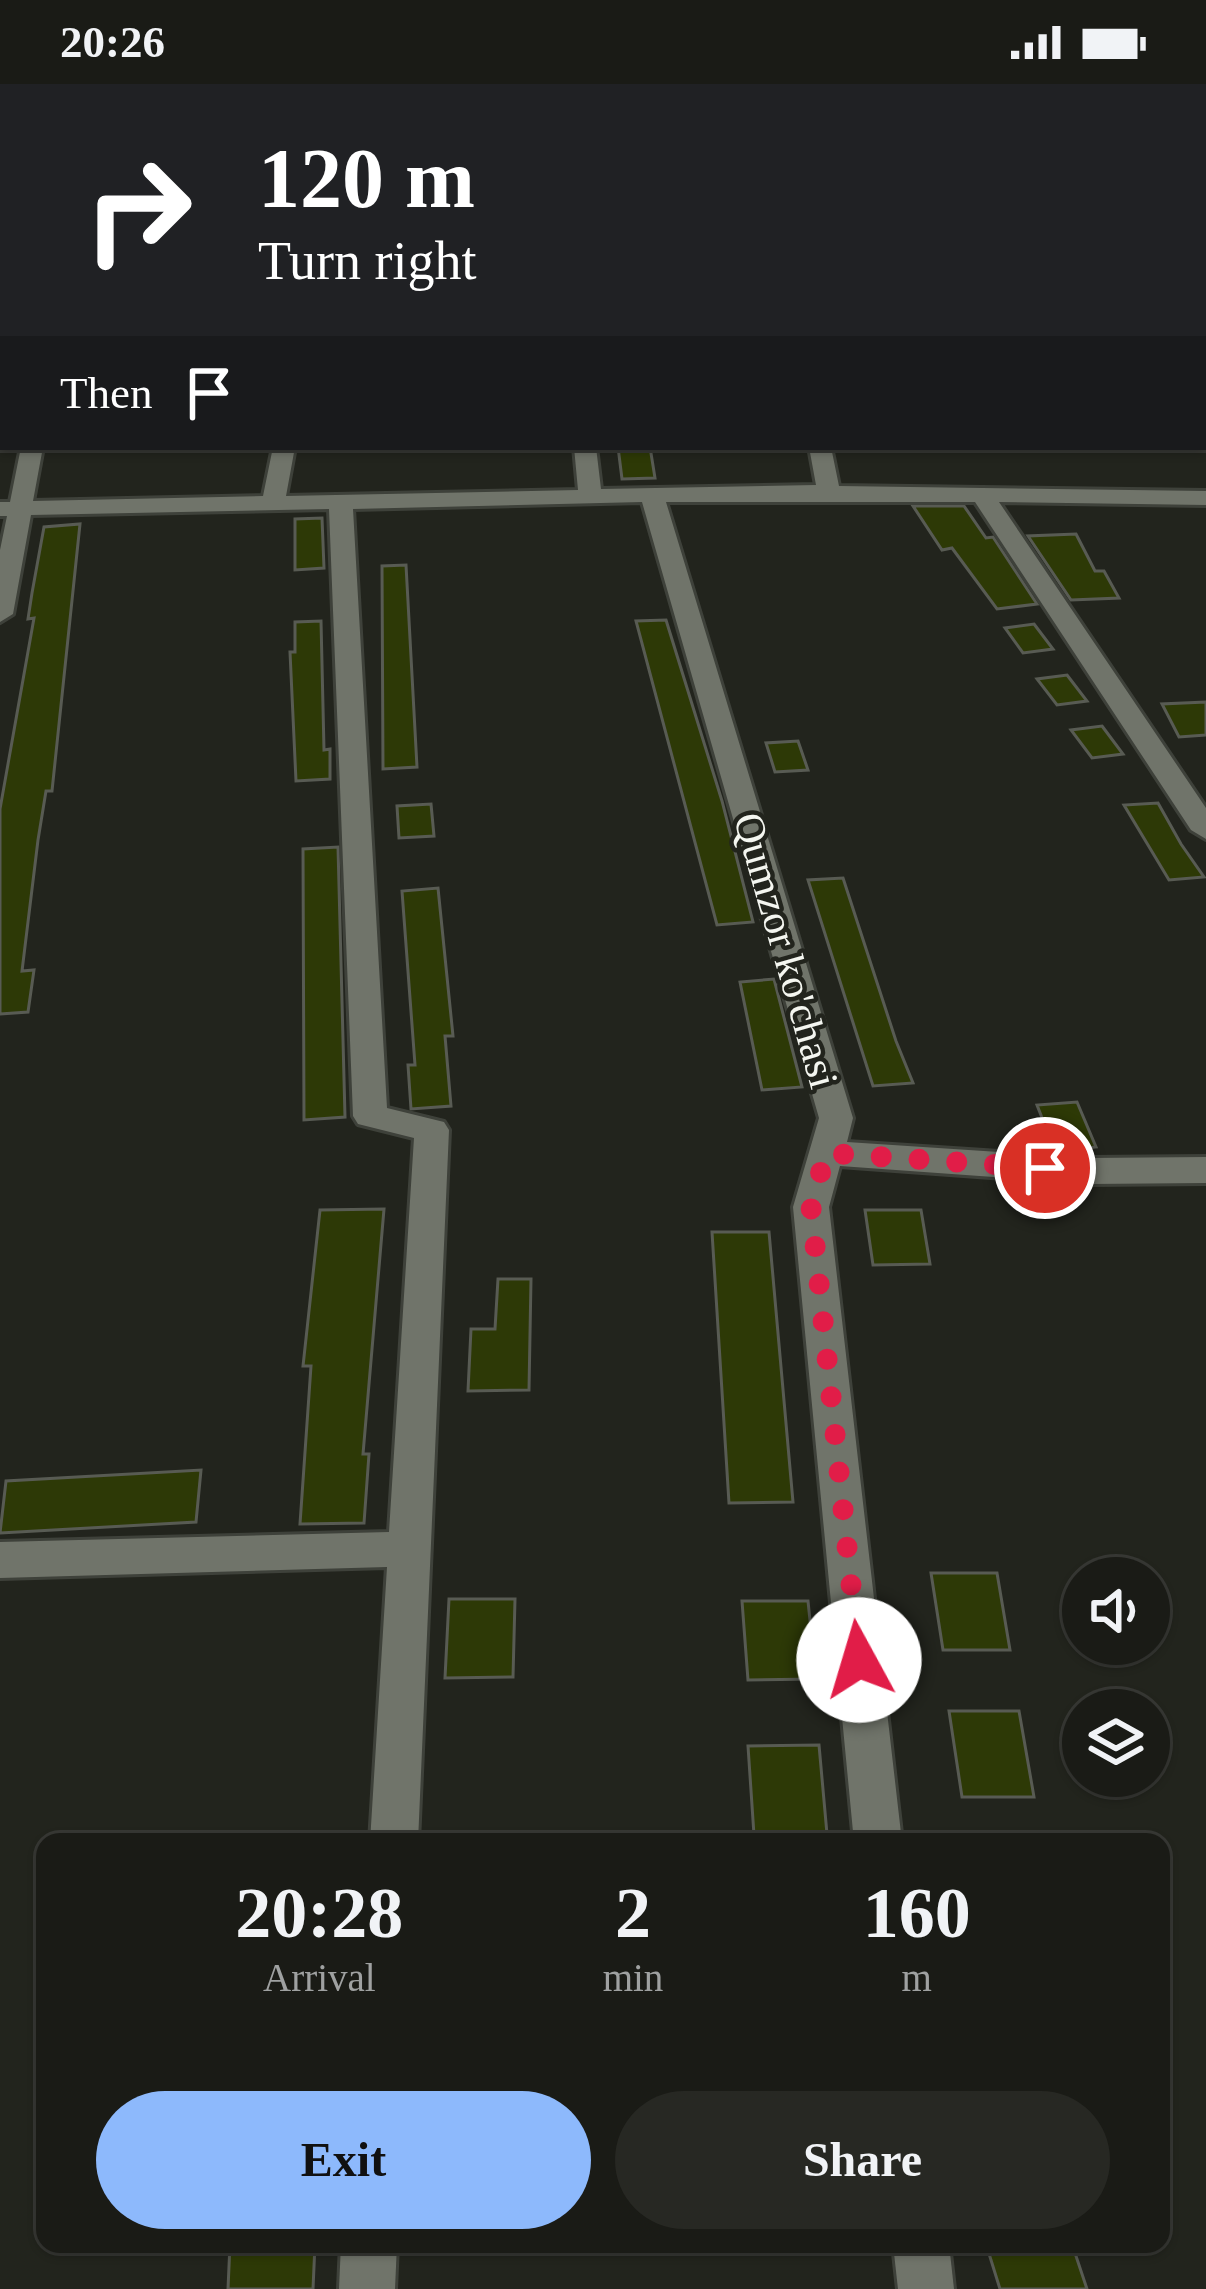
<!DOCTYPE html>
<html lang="en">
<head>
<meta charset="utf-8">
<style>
	body { margin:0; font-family:Georgia,serif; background:#272823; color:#f1f3f6; height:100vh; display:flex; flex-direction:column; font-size:45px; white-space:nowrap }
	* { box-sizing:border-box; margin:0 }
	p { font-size:39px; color:#9fa1a1 }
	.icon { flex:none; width:66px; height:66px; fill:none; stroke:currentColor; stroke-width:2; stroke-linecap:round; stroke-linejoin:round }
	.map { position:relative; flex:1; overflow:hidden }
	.sheet { position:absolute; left:36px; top:1749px; width:1134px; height:420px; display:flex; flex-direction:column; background:#1a1b16; border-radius:24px; box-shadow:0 3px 9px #0004,0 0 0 3px #383935 }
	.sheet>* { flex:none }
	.guide { position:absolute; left:0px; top:0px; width:1206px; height:366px; box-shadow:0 3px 9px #0004,0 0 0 3px #383935; background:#202124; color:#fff; overflow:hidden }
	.controls { position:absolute; left:1062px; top:1473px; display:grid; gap:24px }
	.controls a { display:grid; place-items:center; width:108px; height:108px; border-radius:50%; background:#1a1b16; box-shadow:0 3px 9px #0004,0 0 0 3px #383935; font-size:60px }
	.pin { position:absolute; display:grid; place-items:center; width:102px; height:102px; color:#fff; margin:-51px; border:6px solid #fff; border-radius:50%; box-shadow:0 3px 12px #0007 }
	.me { position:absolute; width:132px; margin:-66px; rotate:354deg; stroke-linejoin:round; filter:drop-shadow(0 0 9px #0008) }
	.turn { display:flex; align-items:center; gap:42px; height:252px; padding:0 60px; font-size:54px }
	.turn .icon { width:156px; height:156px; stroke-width:2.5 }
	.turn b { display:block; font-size:84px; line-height:102px }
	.then { display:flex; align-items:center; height:114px; padding:0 60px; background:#0003; gap:24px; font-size:45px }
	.eta { display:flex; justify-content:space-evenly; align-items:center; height:204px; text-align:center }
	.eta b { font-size:72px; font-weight:700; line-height:84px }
	.button { display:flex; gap:24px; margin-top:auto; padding:24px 60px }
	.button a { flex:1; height:138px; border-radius:72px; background:#8db9fc; color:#111; font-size:48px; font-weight:700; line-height:138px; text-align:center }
	.button a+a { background:#272823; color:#f1f3f6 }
	.status { display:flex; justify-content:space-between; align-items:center; height:84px; padding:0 60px; background:#1a1b16; direction:ltr }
	.status svg { height:33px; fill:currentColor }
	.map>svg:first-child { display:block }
	.building { fill:#2d3906; stroke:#585b53; stroke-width:3 }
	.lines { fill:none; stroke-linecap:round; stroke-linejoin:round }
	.minor-casing { stroke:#3e413a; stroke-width:6 }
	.minor { fill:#70746a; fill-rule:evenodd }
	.route { stroke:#e11d48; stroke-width:21; stroke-dasharray:0 37.8 }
	.labels { text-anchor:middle; stroke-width:9; stroke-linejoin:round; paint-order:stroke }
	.street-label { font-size:42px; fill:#f4f6f0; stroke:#22241d }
</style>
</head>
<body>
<div class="status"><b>20:26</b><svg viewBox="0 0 49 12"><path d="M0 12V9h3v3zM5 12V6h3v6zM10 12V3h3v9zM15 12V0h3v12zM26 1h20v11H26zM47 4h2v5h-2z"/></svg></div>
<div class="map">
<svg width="1206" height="2205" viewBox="0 0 1206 2205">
	<rect width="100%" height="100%" fill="#22241d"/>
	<g class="building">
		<path d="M618 363H650L655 394 622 395Z"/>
		<path d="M913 422H964L986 454 993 453 1037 520 997 525 952 464 942 466Z"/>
		<path d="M322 434 324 484 295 486V435Z"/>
		<path d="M80 440 52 707H46L38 756 22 887 34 886 28 928 0 930V725L34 534 28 535 32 509 44 443Z"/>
		<path d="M1076 450 1095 487H1104L1119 514 1071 516 1028 452Z"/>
		<path d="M406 481 417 683 383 685 382 482Z"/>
		<path d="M666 536 722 717 753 838 717 841 636 537Z"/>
		<path d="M321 537 324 666 330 665V695L296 697 290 568H295V538Z"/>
		<path d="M1034 540 1053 565 1023 569 1005 544Z"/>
		<path d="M1067 591 1087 617 1057 621 1037 595Z"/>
		<path d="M1206 618V651L1179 653 1162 620Z"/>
		<path d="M1102 642 1123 670 1092 674 1071 646Z"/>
		<path d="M798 657 808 686 775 688 766 659Z"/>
		<path d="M1158 719 1181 760 1204 793 1169 796 1124 721Z"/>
		<path d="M431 720 434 752 399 754 397 722Z"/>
		<path d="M338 763 345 1033 304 1036 303 765Z"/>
		<path d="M843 794 896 957 913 999 873 1002 808 796Z"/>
		<path d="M438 804 453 952H445L451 1022 411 1025 408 981H415L402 807Z"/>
		<path d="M774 895 802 1003 762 1006 740 898Z"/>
		<path d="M1077 1018 1096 1063 1055 1067 1037 1021Z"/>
		<path d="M384 1125 363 1370H369L364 1439 300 1440 311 1282H303L320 1126Z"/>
		<path d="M865 1126H921L930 1180 873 1181Z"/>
		<path d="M712 1148H769L793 1418 729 1419Z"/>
		<path d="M498 1195H531L529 1306 468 1307 471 1245H495Z"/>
		<path d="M201 1386 196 1438 0 1449 6 1397Z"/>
		<path d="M931 1489H997L1010 1566H943Z"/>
		<path d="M449 1515H515L513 1593 445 1594Z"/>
		<path d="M742 1517H808L816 1595 748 1596Z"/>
		<path d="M949 1627H1019L1034 1713H962Z"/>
		<path d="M819 1661 827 1750 754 1751 748 1662Z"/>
		<path d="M230 2160H315L313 2205H228Z"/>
		<path d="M986 2160H1072L1087 2205H1000Z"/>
	</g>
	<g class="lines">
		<g class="minor-casing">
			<g id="minor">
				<path d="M533 0H549L551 3H535Z"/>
				<rect x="1203" y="12" width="3" height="10"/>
				<rect x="0" y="112" width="3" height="10"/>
				<rect x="1203" y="269" width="3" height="14"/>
				<path d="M21 363H43L33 417 263 412 273 363H295L286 412 578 406 574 363H596L601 405 816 401 809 363H831L839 402 1206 407V421L999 418 1206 724V755L1191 746 975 418H666L853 1034 847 1058 1089 1074 1206 1073V1099L1089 1100 840 1082 829 1123 902 1758H854L793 1123 819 1034 642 418 353 425 387 1024 444 1038 449 1046 418 1758H370L387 1483 0 1494V1458L389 1448 414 1054 358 1040 353 1032 329 425 31 431 13 530 0 538V466L7 432H0V418H10Z"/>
				<path d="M341 2160H397L395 2205H339Z"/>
				<path d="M893 2160H949L954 2205H898Z"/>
			</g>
		</g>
		<use href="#minor" class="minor"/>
	</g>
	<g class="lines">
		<path class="route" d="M859 1576 811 1123 826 1069 1045 1084"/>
	</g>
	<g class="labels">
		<g class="street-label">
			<text transform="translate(787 866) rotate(74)" y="15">Qumzor ko'chasi</text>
		</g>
	</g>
</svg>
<div class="controls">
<a><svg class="icon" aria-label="sound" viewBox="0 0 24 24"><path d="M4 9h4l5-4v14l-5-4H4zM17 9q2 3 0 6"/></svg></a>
<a><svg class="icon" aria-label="layers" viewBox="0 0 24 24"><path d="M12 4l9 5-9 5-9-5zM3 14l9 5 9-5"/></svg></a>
</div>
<div class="pin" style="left:1045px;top:1084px;background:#d93025"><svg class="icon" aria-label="arrive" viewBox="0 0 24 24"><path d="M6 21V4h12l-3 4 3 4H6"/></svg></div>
<svg class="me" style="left:859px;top:1576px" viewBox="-20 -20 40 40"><circle r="19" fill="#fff"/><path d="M0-13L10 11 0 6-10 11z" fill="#e11d48"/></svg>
<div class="guide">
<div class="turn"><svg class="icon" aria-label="right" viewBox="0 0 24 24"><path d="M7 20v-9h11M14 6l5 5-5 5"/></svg><div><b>120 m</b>Turn right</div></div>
<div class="then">Then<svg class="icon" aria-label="arrive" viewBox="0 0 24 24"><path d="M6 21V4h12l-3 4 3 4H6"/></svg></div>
</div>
<section class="sheet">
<div class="eta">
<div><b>20:28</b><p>Arrival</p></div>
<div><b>2</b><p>min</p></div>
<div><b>160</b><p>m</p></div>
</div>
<div class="button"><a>Exit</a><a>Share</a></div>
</section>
</div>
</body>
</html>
